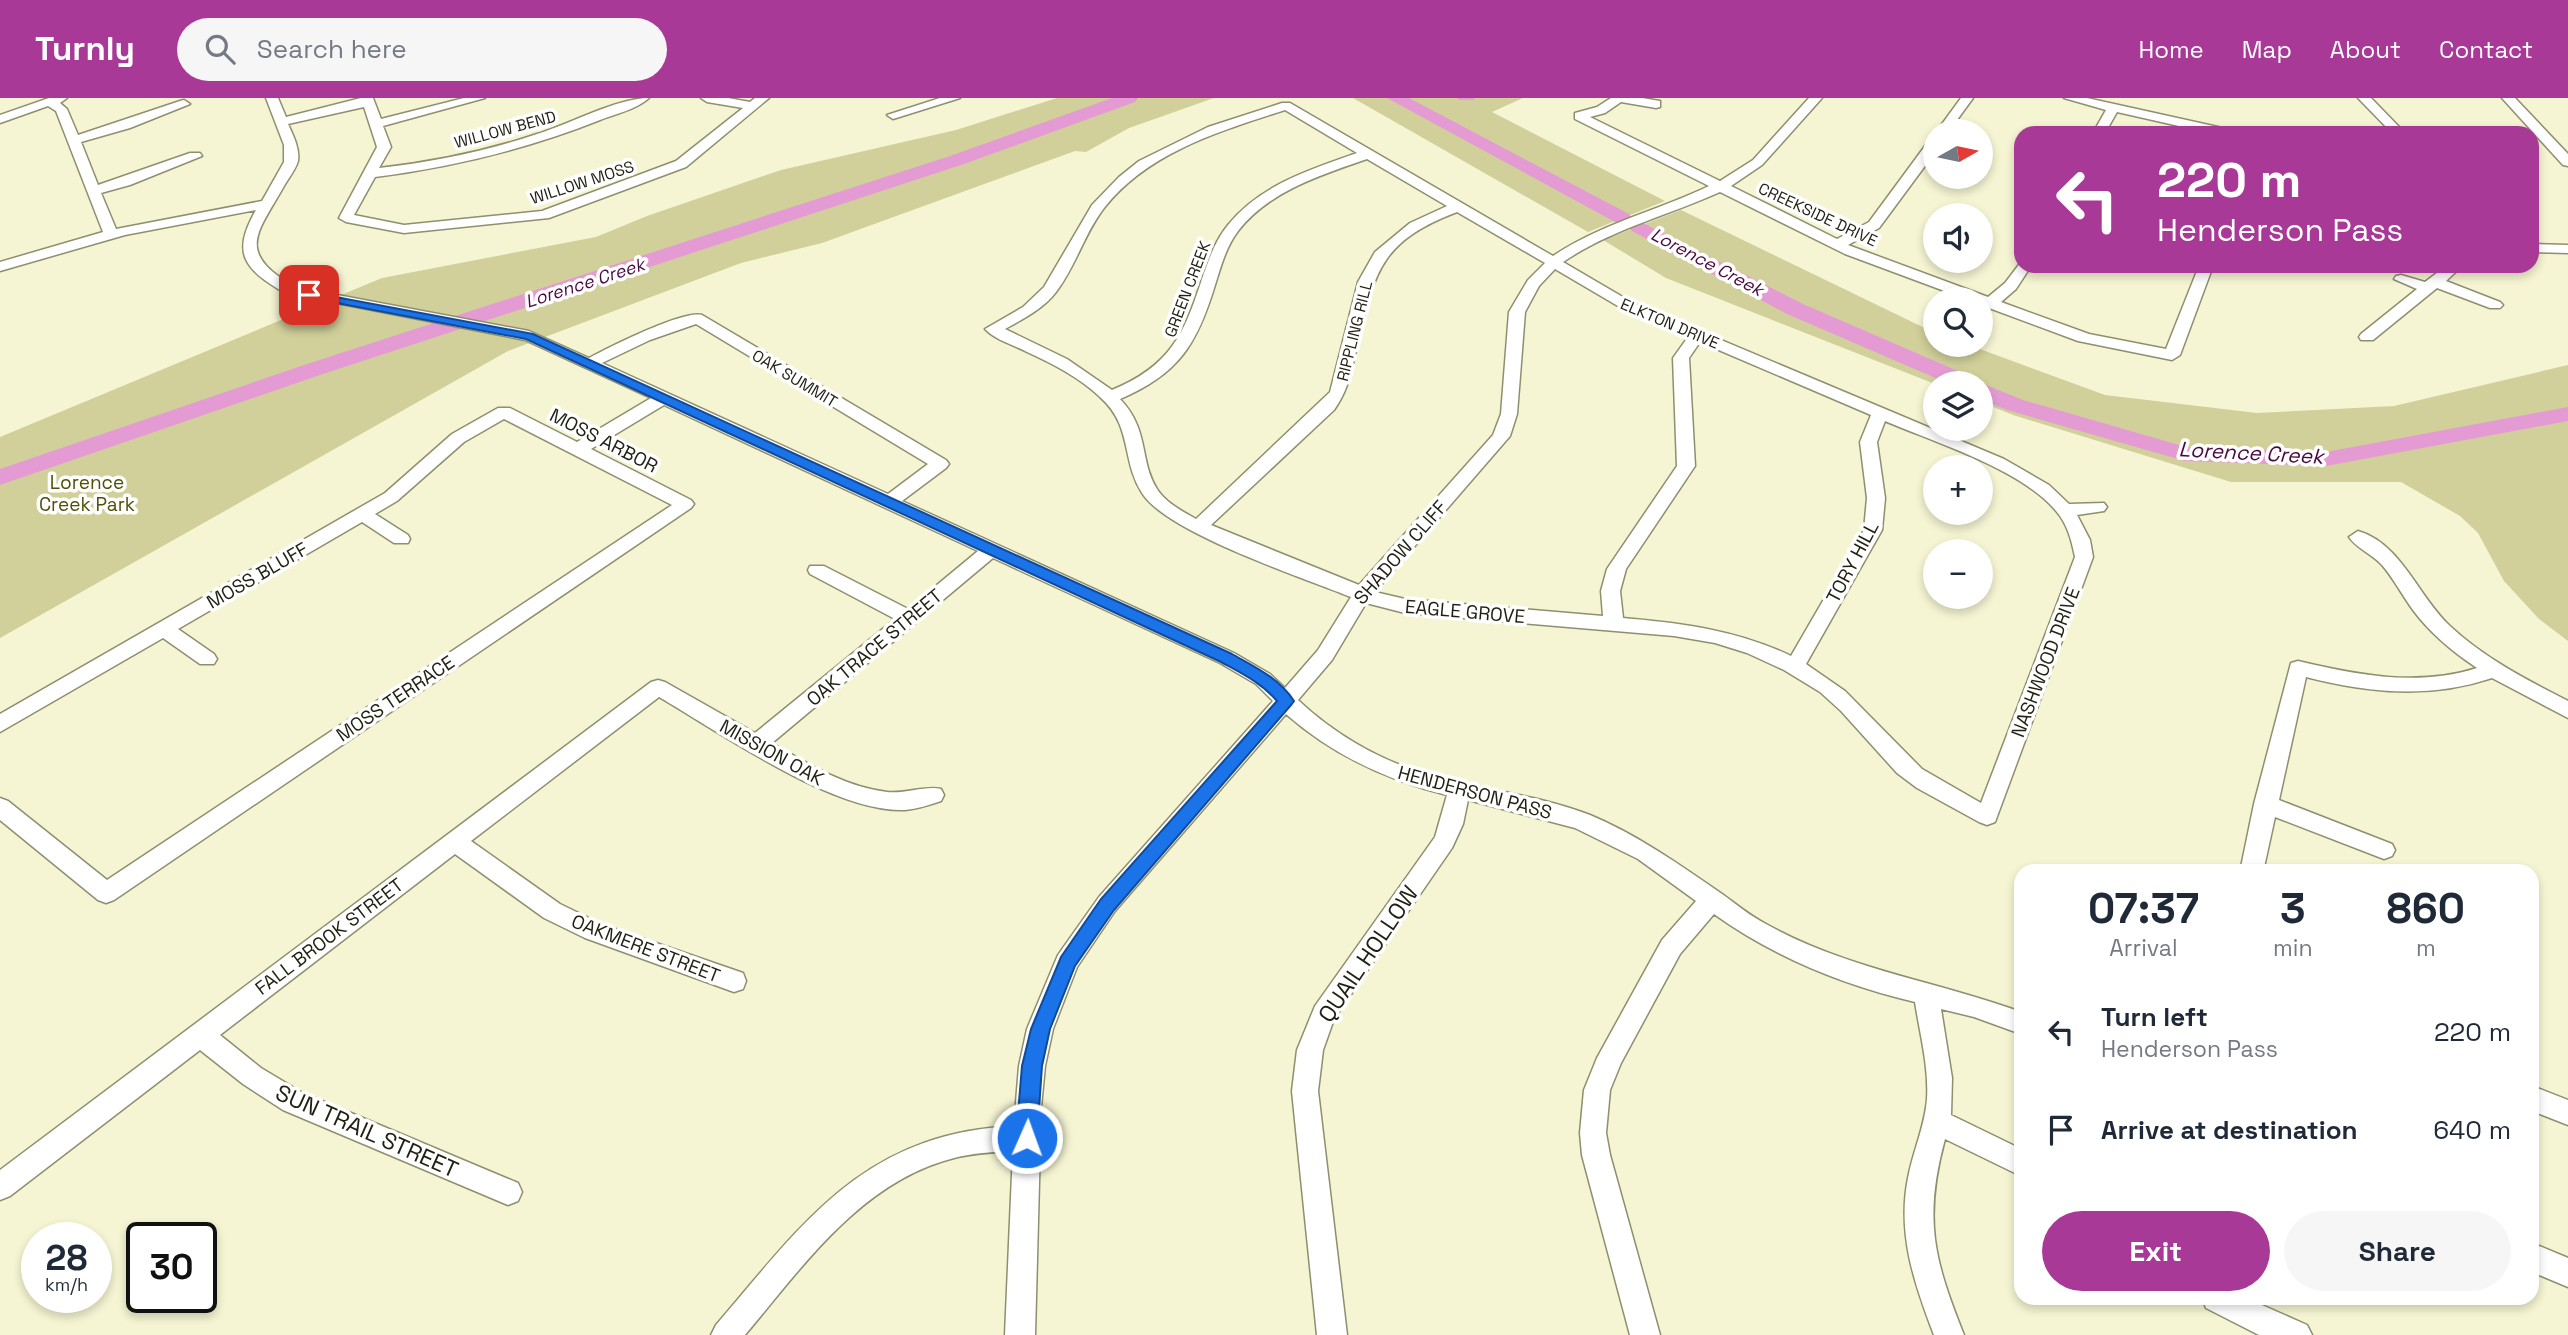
<!DOCTYPE html>
<html lang="en">
<head>
<meta charset="utf-8">
<style>
	body { margin:0; font-family:"Space Grotesk",sans-serif; background:#f6f6f7; color:#1f2937; height:100vh; display:flex; flex-direction:column; font-size:26px; white-space:nowrap }
	* { box-sizing:border-box; margin:0 }
	p { font-size:23px; color:#747a83 }
	.icon { flex:none; width:38px; height:38px; fill:none; stroke:currentColor; stroke-width:2; stroke-linecap:round; stroke-linejoin:round }
	.map { position:relative; flex:1; overflow:hidden }
	.panel { position:absolute; left:2014px; top:766px; width:525px; height:441px; display:flex; flex-direction:column; background:#fff; border-radius:21px; box-shadow:0 4px 10px #0003 }
	.panel>* { flex:none }
	.hud { position:absolute; left:2014px; top:28px; width:525px; height:147px; border-radius:21px; box-shadow:0 4px 10px #0003; background:#a83996; color:#fff; overflow:hidden }
	.needle { width:46px; rotate:81deg }
	.fabs { position:absolute; left:1923px; top:21px; display:grid; gap:14px }
	.fabs a { display:grid; place-items:center; width:70px; height:70px; border-radius:50%; background:#fff; box-shadow:0 4px 10px #0003; font-size:35px }
	.speed { position:absolute; left:21px; top:1124px; display:flex; gap:14px; font-size:35px; font-weight:700; text-align:center }
	.speed>* { display:grid; place-content:center; width:91px; height:91px; border-radius:50%; background:#fff; box-shadow:0 4px 10px #0003; line-height:1 }
	.speed small { font-size:18px; font-weight:400 }
	.speed .limit { border:4px solid #111; border-radius:10px; background:#fff; color:#111 }
	.pin { position:absolute; display:grid; place-items:center; width:60px; height:60px; color:#fff; margin:-30px; border-radius:14px; box-shadow:0 4px 10px #0006 }
	.me { position:absolute; width:77px; margin:-38px; rotate:2deg; stroke-linejoin:round; filter:drop-shadow(0 0 5px #0008) }
	.turn { display:flex; align-items:center; gap:24px; height:147px; padding:0 28px; font-size:32px }
	.turn .icon { width:91px; height:91px; stroke-width:2.5 }
	.turn b { display:block; font-size:49px; line-height:60px }
	.eta { display:flex; justify-content:space-evenly; align-items:center; height:119px; text-align:center }
	.eta b { font-size:42px; font-weight:700; line-height:49px }
	.cta { display:flex; gap:14px; margin-top:auto; padding:14px 28px }
	.cta a { flex:1; height:80px; border-radius:42px; background:#a83996; color:#fff; font-size:28px; font-weight:700; line-height:80px; text-align:center }
	.cta a+a { background:#f6f6f7; color:#1f2937 }
	ul { padding:0; list-style:none }
	li { display:flex; align-items:center; gap:21px; height:98px; padding:0 28px }
	li div { flex:1 }
	li b { display:block; font-size:26px }
	li em { font-style:normal }
	header { display:flex; align-items:center; gap:42px; box-sizing:border-box; height:98px; padding:0 35px; background:#a83996; color:#fff }
	header strong { font-size:33px }
	nav { display:flex; gap:38px; margin-inline-start:auto; font-size:24px }
	.search { width:490px; height:63px; background:#f6f6f7; display:flex; align-items:center; gap:18px; box-sizing:border-box; padding:0 24px; border-radius:38px; color:#747a83; font-size:26px }
	.map>svg:first-child { display:block }
	.green { fill:#d1d09b }
	.lines { fill:none; stroke-linecap:round; stroke-linejoin:round }
	.stream { stroke:#e49bd4; stroke-width:3.5 }
	.river { fill:#e49bd4; fill-rule:evenodd }
	.minor-casing { stroke:#8f8e6f; stroke-width:3 }
	.minor { fill:#fff; fill-rule:evenodd }
	.route { fill:#1a73e8; stroke:#114b97; stroke-width:2 }
	.labels { text-anchor:middle; stroke-width:7; stroke-linejoin:round; paint-order:stroke }
	.far-street-label { font-size:16px; fill:#1f1f12; stroke:#fff }
	.far-water-label { font-size:18px; font-style:italic; fill:#4a0941; stroke:#fff }
	.street-label { font-size:19px; fill:#1f1f12; stroke:#fff }
	.park-label { font-size:19px; fill:#524f08; stroke:#fff }
	.water-label { font-size:21px; font-style:italic; fill:#4a0941; stroke:#fff }
	.near-street-label { font-size:23px; fill:#1f1f12; stroke:#fff }
</style>
</head>
<body>
<header>
<strong>Turnly</strong>
<div class="search"><svg class="icon" aria-label="search" viewBox="0 0 24 24"><circle cx="10" cy="10" r="6"/><path d="M15 15l6 6"/></svg>Search here</div>
<nav><a>Home</a><a>Map</a><a>About</a><a>Contact</a></nav>
</header>
<div class="map">
<svg width="2568" height="1237" viewBox="0 0 2568 1237">
	<rect width="100%" height="100%" fill="#f5f5d3"/>
	<g class="green">
		<path d="M1057 0H1214L1129 30 1086 54 1075 53 822 145 741 165 508 253 0 540V339L382 180 596 139 647 118 781 72 956 32Z"/>
		<path d="M1353 0H1523L1492 14 1665 103 1588 134Z"/>
		<path d="M1681 112 1935 235 1936 247H1969L2105 297 2257 315 2394 308 2568 267V543L2539 521 2504 483 2478 435 2460 418 2401 384H2231L2013 317 1981 304V285L1935 286 1666 180 1603 142Z"/>
	</g>
	<g class="lines">
		<path class="stream" d="M1459 0H1473"/>
		<g class="river">
			<path d="M1112 0H1138L1135 4 964 66 320 277 0 387V371L304 267 950 58Z"/>
			<path d="M1387 0H1409L1629 116 1632 120 1629 124H1615Z"/>
			<path d="M1639 123 1803 206 1974 280 1978 285H1947L1787 216 1632 133 1629 129 1632 125Z"/>
			<path d="M1980 285H1981L2023 302 2186 349 2326 354 2568 309V323L2326 368 2185 363 2007 312 1981 301Z"/>
		</g>
		<g class="minor-casing">
			<g id="minor">
				<path d="M49 0H67L60 5 67 11 78 37 180 3 184 2 190 6 130 30 81 44 98 87 190 55H200L202 58 130 87 101 95 116 131 262 103 284 64V47L266 0H278L286 19 361 0H373L381 21 464 0H485L383 28 391 49 379 70C433 64 486 53 537 36 570 26 617 0 649 0 637 11 616 16 600 22 527 51 453 69 375 79L354 117 404 127 542 113 676 63 743 10 707 4 701 0H728L750 4 755 0H769L686 69 549 120 404 135 346 124 339 120 377 49 364 9 288 26C293 37 300 51 298 63 296 71 288 81 284 88 257 136 235 154 295 189L529 233 589 260C610 249 683 212 702 217L946 362 949 366 946 370 902 403 1234 555 1270 576 1285 590 1318 552 1351 499C1302 479 1167 435 1142 395 1121 362 1133 328 1100 299 1079 279 1053 266 1027 254 1014 247 995 242 985 231L1023 209 1044 189 1092 107 1119 79 1139 63 1208 29 1282 5H1290L1553 158C1602 125 1657 113 1709 88L1575 21V15L1597 9 1611 0H1642L1660 3V9L1656 10 1621 4 1605 15 1590 19 1720 83 1753 62 1809 0H1822L1762 67 1731 88 1837 141 1869 124 1931 40 1936 39V53L1879 130 1848 147 1988 199 2005 185 2021 164V168H2031L2016 191 2001 204 2089 236 2166 251 2199 168H2213L2180 257 2172 262 2078 243 1981 207V201H1966L1845 156 1720 94C1667 118 1612 131 1563 164L1633 205 2004 361 2049 387 2069 406 2104 405 2107 409 2104 413 2077 417 2090 442 2093 459 1995 724 1987 727 1979 724 1917 690 1897 675 1841 613 1820 594 1784 572 1747 555 1715 545 1674 538 1405 515 1366 505 1332 562 1298 602C1332 634 1375 660 1420 674 1476 691 1535 696 1590 717 1638 737 1680 767 1722 796 1736 806 1750 818 1766 826 1846 871 1936 883 2021 914V936L1974 919 1941 911 1952 980 1951 1017 2021 1051V1078L1945 1041C1923 1121 1934 1162 1964 1237H1934C1914 1185 1897 1135 1908 1080 1913 1053 1925 1028 1927 1001 1929 969 1920 936 1915 904 1843 887 1774 859 1714 816L1680 856 1621 965 1610 992 1606 1035 1610 1057 1660 1237H1630L1582 1057 1580 1035 1584 992 1597 960 1662 842 1696 803 1638 761 1575 730 1468 702 1463 726 1452 750 1334 921 1323 952 1318 993 1347 1237H1317L1292 993 1297 952 1315 908 1435 739 1447 697C1386 682 1333 657 1286 616L1115 813 1077 869 1053 931 1045 968 1041 1009 1035 1237H1005L1013 1053C993 1054 973 1055 954 1060 862 1083 803 1168 745 1237H711L716 1227C805 1123 865 1035 1014 1028L1019 968 1027 931 1058 857 1099 799 1273 603 1256 586 1220 565 993 460 772 645C808 666 845 689 887 694 905 696 927 687 941 691L944 697 941 703C929 707 917 711 905 712 834 715 721 635 659 599L471 743 560 806 601 826 743 875 746 883 743 891 734 894 585 840 544 820 455 756 220 937 261 970 301 994 518 1085 522 1094 518 1103 508 1107 283 1012 243 986 200 952 10 1098 0 1102V1072L651 584 658 582 665 584 755 635 895 521 810 476 808 472 810 468H824L908 511 978 453 664 307 591 351 691 402 694 406 691 410 114 802 106 805 98 802 0 722V700L8 703 107 782 672 407 504 321 464 344 397 403 375 416 408 437 410 441 408 445H394L362 424 178 531 214 556 217 561 214 566H200L163 540 0 634V616L385 395 452 336 498 310H510L577 344 651 300 525 242 285 195C244 171 231 156 256 112L125 137 0 173V164L103 134 56 13 48 8 0 25V17ZM1285 12 1357 55C1311 71 1260 87 1228 127 1215 143 1209 161 1202 181 1184 237 1170 268 1112 292L1067 261 1005 231C1023 221 1043 211 1056 194 1076 168 1084 136 1104 110 1148 54 1220 33 1285 12ZM1367 61 1447 108 1410 125 1375 154 1358 184 1330 294 1196 421C1182 413 1166 405 1157 391 1139 363 1150 332 1120 301 1179 276 1197 246 1215 187 1221 168 1226 149 1238 133 1269 93 1321 77 1367 61ZM1457 114 1545 165 1528 182 1509 214 1501 316 1493 337 1359 487 1211 427 1334 312C1347 294 1350 278 1355 257 1374 179 1375 145 1457 114ZM1555 171 1623 211 1688 239 1673 260 1677 368 1607 471 1601 493 1603 518 1405 501 1375 494 1510 338 1517 316 1525 214 1539 188ZM696 226 928 366 888 396 602 265 650 242ZM1700 244 1871 317 1860 344 1867 400 1864 432 1791 558C1737 532 1681 525 1623 520L1620 493 1626 471 1695 368 1689 260ZM1885 323C1936 345 2028 373 2060 418 2069 431 2072 445 2075 459L1981 705 1922 671 1845 593 1806 566 1882 432 1885 400 1877 344Z"/>
				<path d="M940 0H960L893 21 887 17Z"/>
				<path d="M1961 0H1973L1949 33H1937Z"/>
				<path d="M2064 0H2087L2227 31 2233 35H2210L2117 14 2105 35H2093L2106 12Z"/>
				<path d="M2358 0H2371L2405 35H2392Z"/>
				<path d="M2502 0H2515L2568 56V68L2563 67Z"/>
				<path d="M2532 146 2568 147V155L2532 154Z"/>
				<path d="M2446 168H2462L2446 183 2500 204 2503 207 2500 210H2490L2437 190 2373 242H2361L2359 239 2361 236 2417 191 2394 181 2396 178 2401 177 2425 184Z"/>
				<path d="M2358 433C2401 445 2419 500 2450 528 2484 560 2527 582 2568 603V620L2492 580C2429 601 2369 595 2306 579L2279 702 2392 746 2395 752 2392 758 2384 761 2275 719 2263 774H2240L2254 706 2291 565 2298 563C2357 577 2418 589 2477 570 2453 554 2430 535 2413 512 2402 497 2394 481 2382 467 2372 456 2356 450 2349 439Z"/>
				<path d="M2532 988 2568 1002V1027L2532 1013Z"/>
				<path d="M2532 1145 2568 1160V1189L2532 1174Z"/>
				<path d="M2202 1200H2246L2307 1227 2312 1237H2259L2206 1210Z"/>
			</g>
		</g>
		<use href="#minor" class="minor"/>
	</g>
	<path class="route" d="M309 194 533 236 1232 556C1255 569 1279 580 1294 603L1291 607 1114 812 1075 868 1050 931 1042 968 1037 1040 1034 1047 1027 1049 1019 1047 1016 1040 1022 968 1031 931 1061 859 1101 801 1277 603C1262 585 1241 575 1221 564L526 241 305 199V195Z"/>
	<g class="labels">
		<g class="far-street-label">
			<text transform="translate(505 31) rotate(-15)" y="6">WILLOW BEND</text>
			<text transform="translate(582 84) rotate(-18)" y="6">WILLOW MOSS</text>
			<text transform="translate(1818 116) rotate(25)" y="6">CREEKSIDE DRIVE</text>
			<text transform="translate(1187 191) rotate(-69)" y="6">GREEN CREEK</text>
			<text transform="translate(1670 225) rotate(23)" y="6">ELKTON DRIVE</text>
			<text transform="translate(1354 233) rotate(-76)" y="6">RIPPLING RILL</text>
			<text transform="translate(795 280) rotate(31)" y="6">OAK SUMMIT</text>
		</g>
		<g class="far-water-label">
			<text transform="translate(1707 164) rotate(28)" y="6">Lorence Creek</text>
			<text transform="translate(585 185) rotate(-18)" y="6">Lorence Creek</text>
		</g>
		<g class="street-label">
			<text transform="translate(604 342) rotate(27)" y="7">MOSS ARBOR</text>
			<text transform="translate(1400 454) rotate(-49)" y="7">SHADOW CLIFF</text>
			<text transform="translate(1852 464) rotate(-62)" y="7">TORY HILL</text>
			<text transform="translate(257 477) rotate(-30)" y="7">MOSS BLUFF</text>
			<text transform="translate(1465 513) rotate(5)" y="7">EAGLE GROVE</text>
			<text transform="translate(874 549) rotate(-40)" y="7">OAK TRACE STREET</text>
			<text transform="translate(2045 564) rotate(-69)" y="7">NASHWOOD DRIVE</text>
			<text transform="translate(395 600) rotate(-34)" y="7">MOSS TERRACE</text>
			<text transform="translate(772 654) rotate(29)" y="7">MISSION OAK</text>
			<text transform="translate(1475 694) rotate(15)" y="7">HENDERSON PASS</text>
			<text transform="translate(329 838) rotate(-37)" y="7">FALL BROOK STREET</text>
			<text transform="translate(646 850) rotate(21)" y="7">OAKMERE STREET</text>
		</g>
		<g class="park-label">
			<text x="87" y="391">Lorence<tspan x="87" dy="22">Creek Park</tspan></text>
		</g>
		<g class="water-label">
			<text transform="translate(2251 355) rotate(3)" y="7">Lorence Creek</text>
		</g>
		<g class="near-street-label">
			<text transform="translate(1368 856) rotate(-56)" y="8">QUAIL HOLLOW</text>
			<text transform="translate(367 1033) rotate(24)" y="8">SUN TRAIL STREET</text>
		</g>
	</g>
</svg>
<div class="fabs">
<a><svg class="needle" viewBox="-14 -14 28 28"><path d="M0-13l5 13h-10z" fill="#e53935"/><path d="M0 13l5-13h-10z" fill="#747a83"/></svg></a>
<a><svg class="icon" aria-label="sound" viewBox="0 0 24 24"><path d="M4 9h4l5-4v14l-5-4H4zM17 9q2 3 0 6"/></svg></a>
<a><svg class="icon" aria-label="search" viewBox="0 0 24 24"><circle cx="10" cy="10" r="6"/><path d="M15 15l6 6"/></svg></a>
<a><svg class="icon" aria-label="layers" viewBox="0 0 24 24"><path d="M12 4l9 5-9 5-9-5zM3 14l9 5 9-5"/></svg></a>
<a>+</a>
<a>−</a>
</div>
<div class="speed"><div>28<small>km/h</small></div><div class="limit">30</div></div>
<div class="pin" style="left:309px;top:197px;background:#d93025"><svg class="icon" aria-label="arrive" viewBox="0 0 24 24"><path d="M6 21V4h12l-3 4 3 4H6"/></svg></div>
<svg class="me" style="left:1027px;top:1040px" viewBox="-20 -20 40 40"><circle r="17" fill="#1a73e8" stroke="#fff" stroke-width="3"/><path d="M0-11L8 9 0 5-8 9z" fill="#fff"/></svg>
<div class="hud">
<div class="turn"><svg class="icon" aria-label="left" viewBox="0 0 24 24"><path d="M17 20v-9H6M10 6l-5 5 5 5"/></svg><div><b>220 m</b>Henderson Pass</div></div>
</div>
<section class="panel">
<div class="eta">
<div><b>07:37</b><p>Arrival</p></div>
<div><b>3</b><p>min</p></div>
<div><b>860</b><p>m</p></div>
</div>
<ul>
<li><svg class="icon" aria-label="left" viewBox="0 0 24 24"><path d="M17 20v-9H6M10 6l-5 5 5 5"/></svg><div><b>Turn left</b><p>Henderson Pass</p></div><em>220 m</em></li>
<li><svg class="icon" aria-label="arrive" viewBox="0 0 24 24"><path d="M6 21V4h12l-3 4 3 4H6"/></svg><div><b>Arrive at destination</b></div><em>640 m</em></li>
</ul>
<div class="cta"><a>Exit</a><a>Share</a></div>
</section>
</div>
</body>
</html>
